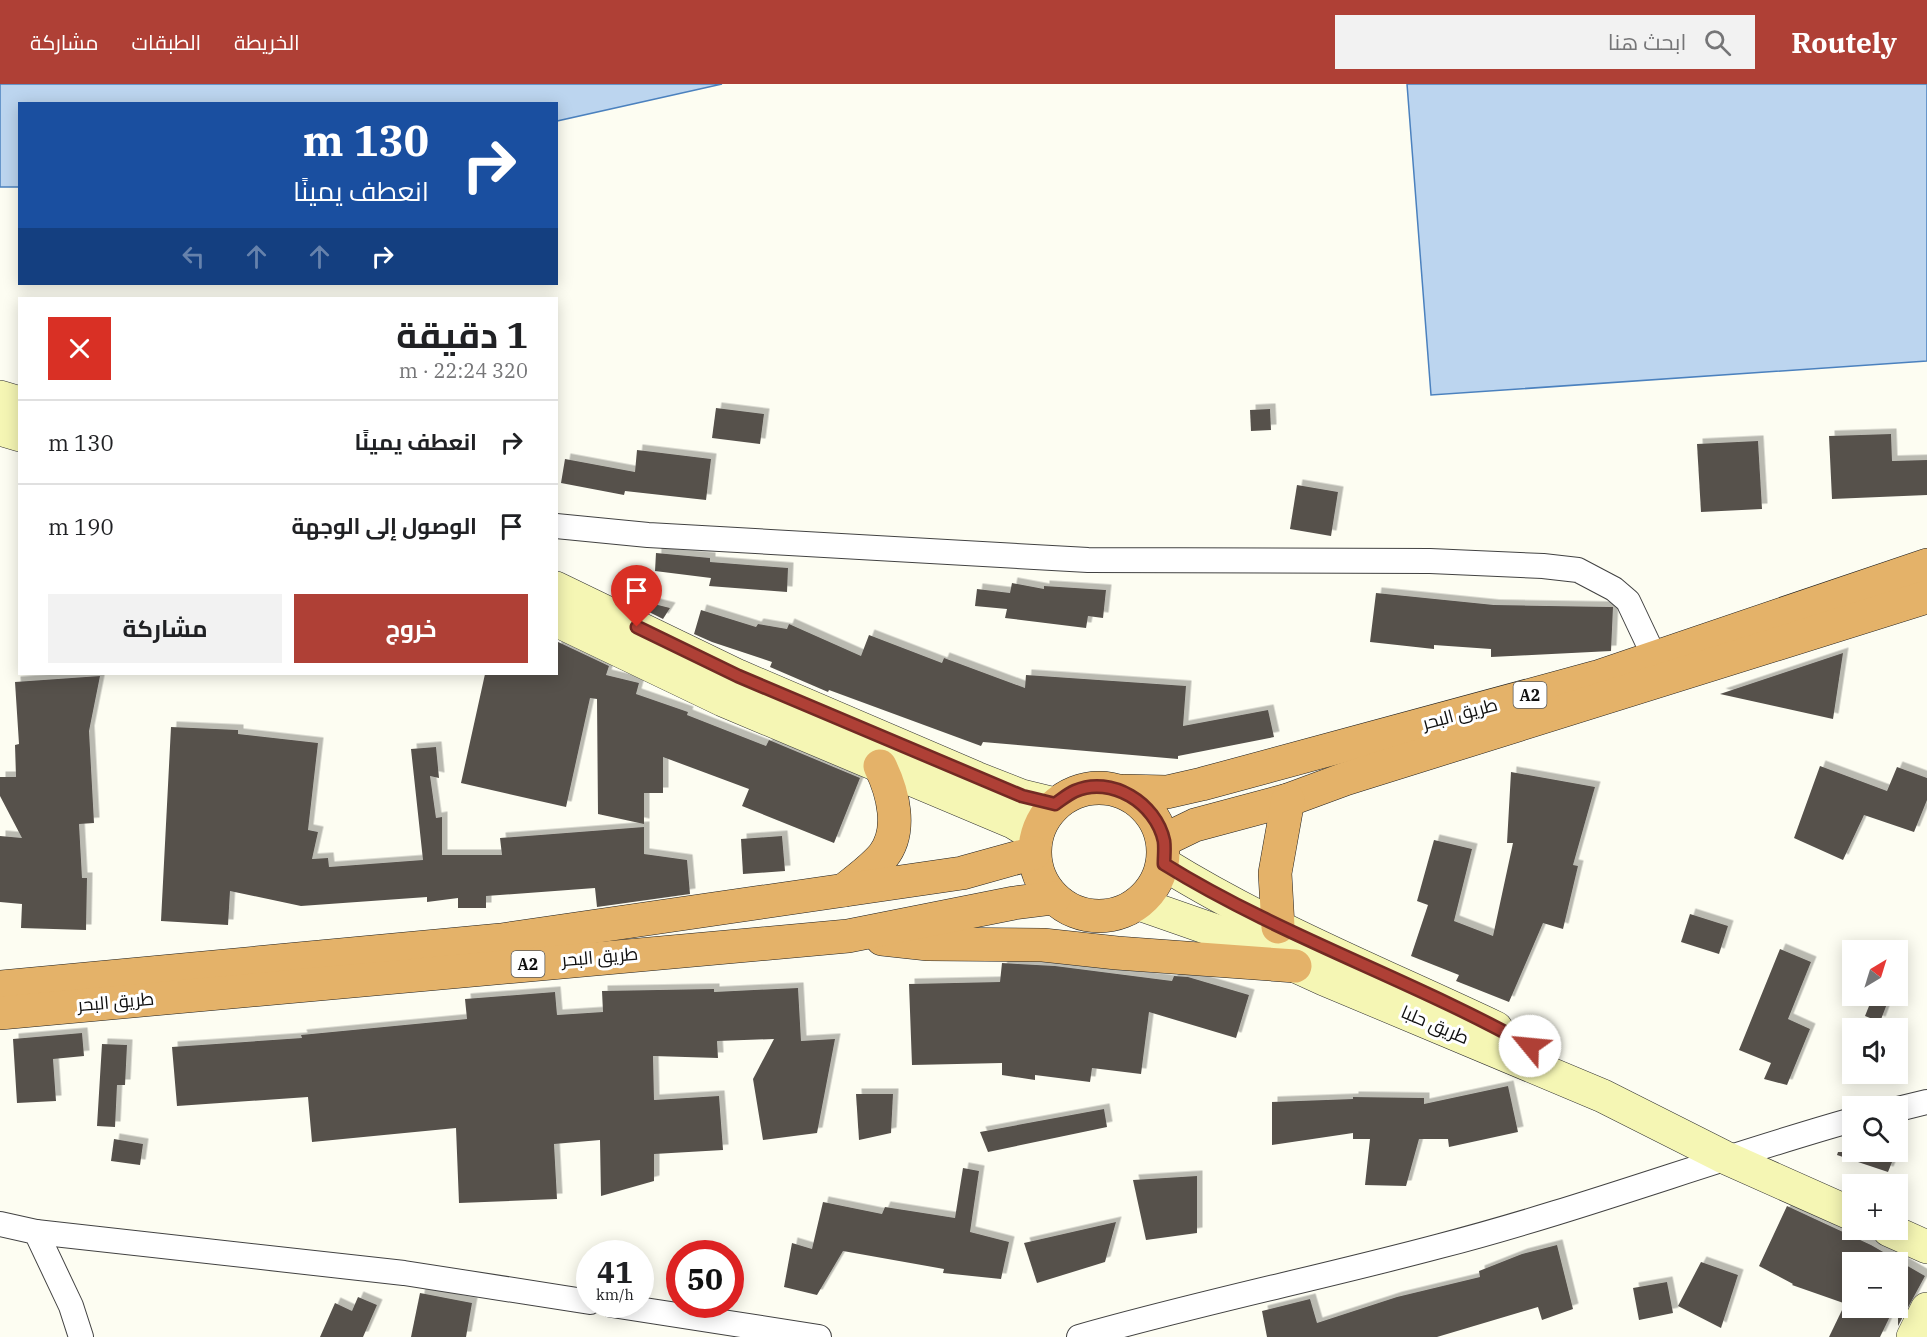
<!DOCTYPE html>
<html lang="ar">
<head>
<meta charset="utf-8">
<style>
	body { margin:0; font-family:"IBM Plex Serif",Cairo,serif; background:#f2f2f2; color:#202124; direction:rtl; height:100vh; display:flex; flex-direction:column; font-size:22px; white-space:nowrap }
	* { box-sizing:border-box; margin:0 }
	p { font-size:20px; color:#757577 }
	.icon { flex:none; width:33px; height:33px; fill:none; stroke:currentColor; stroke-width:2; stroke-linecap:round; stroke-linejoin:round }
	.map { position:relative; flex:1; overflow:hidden; direction:ltr }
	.drawer { position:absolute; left:18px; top:213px; width:540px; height:378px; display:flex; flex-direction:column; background:#fff; border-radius:0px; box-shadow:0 3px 15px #0003; direction:rtl }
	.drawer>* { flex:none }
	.top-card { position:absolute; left:18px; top:18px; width:540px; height:183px; border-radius:0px; box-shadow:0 3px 15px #0003; direction:rtl; background:#1a4fa0; color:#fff; overflow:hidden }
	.needle { width:39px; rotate:38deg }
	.tools { position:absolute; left:1842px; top:856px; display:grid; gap:12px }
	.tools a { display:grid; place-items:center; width:66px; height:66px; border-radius:0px; background:#fff; box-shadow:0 3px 15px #0003; font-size:30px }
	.speed { position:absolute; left:576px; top:1156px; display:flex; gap:12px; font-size:30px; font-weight:700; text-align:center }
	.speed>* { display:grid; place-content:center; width:78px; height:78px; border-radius:50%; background:#fff; box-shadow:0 3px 15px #0003; line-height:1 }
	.speed small { font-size:15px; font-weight:400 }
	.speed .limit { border:9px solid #d22; background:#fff; color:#111 }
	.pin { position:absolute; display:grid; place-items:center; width:51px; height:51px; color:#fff; margin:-62px -26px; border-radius:50% 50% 50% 0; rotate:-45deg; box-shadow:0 0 6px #0007 }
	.pin .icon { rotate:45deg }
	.me { position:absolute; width:66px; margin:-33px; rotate:298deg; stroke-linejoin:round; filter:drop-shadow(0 0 4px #0008) }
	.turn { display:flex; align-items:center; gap:21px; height:126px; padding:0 30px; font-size:27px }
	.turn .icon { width:78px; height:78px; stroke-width:2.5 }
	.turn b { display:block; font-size:42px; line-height:51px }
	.lanes { display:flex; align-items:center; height:57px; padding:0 30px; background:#0003; justify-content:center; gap:30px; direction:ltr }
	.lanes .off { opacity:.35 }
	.round { display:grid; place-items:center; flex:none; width:63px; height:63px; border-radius:0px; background:#f2f2f2 }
	.headline { display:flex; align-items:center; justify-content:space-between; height:102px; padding:0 30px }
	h1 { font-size:36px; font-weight:700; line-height:45px }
	.button { display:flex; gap:12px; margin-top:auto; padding:12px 30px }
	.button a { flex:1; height:69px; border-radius:0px; background:#af4036; color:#fff; font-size:24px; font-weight:700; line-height:69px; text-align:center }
	.button a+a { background:#f2f2f2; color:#202124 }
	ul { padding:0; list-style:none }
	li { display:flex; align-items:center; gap:18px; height:84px; padding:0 30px; border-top:2px solid #e0e0e0 }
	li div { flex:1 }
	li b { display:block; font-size:22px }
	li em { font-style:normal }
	header { display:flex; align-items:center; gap:36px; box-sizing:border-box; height:84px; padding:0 30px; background:#af4036; color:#fff }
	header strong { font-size:28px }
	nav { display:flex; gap:33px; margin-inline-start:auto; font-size:21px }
	.search { width:420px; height:54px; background:#f2f2f2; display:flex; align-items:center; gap:15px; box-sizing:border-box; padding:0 21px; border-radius:0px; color:#757577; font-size:22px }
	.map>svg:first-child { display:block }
	.water { fill:#bcd5ef; stroke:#4b81be; stroke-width:1.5 }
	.building { fill:#56514c; filter:url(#shadow) }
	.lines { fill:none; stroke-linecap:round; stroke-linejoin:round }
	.street-casing { stroke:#424242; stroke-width:26 }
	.secondary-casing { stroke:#313131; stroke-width:34 }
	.highway-casing { stroke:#202020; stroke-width:34 }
	.street { stroke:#fff; stroke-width:24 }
	.secondary { stroke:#f5f6b4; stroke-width:33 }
	.highway { stroke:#e4b269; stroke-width:33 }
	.route-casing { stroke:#722a23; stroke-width:15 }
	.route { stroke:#af4036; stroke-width:10 }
	.labels { text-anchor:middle; stroke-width:6; stroke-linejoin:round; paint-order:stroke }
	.shield { fill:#fff; stroke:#575757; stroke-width:1.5 }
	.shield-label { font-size:16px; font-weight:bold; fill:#0f0f0f }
	.street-label { font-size:18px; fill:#0f0f0f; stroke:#fff }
</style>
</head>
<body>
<header>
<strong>Routely</strong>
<div class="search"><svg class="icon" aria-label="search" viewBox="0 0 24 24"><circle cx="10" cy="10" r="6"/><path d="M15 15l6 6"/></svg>ابحث هنا</div>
<nav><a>الخريطة</a><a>الطبقات</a><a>مشاركة</a></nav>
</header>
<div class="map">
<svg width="1927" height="1253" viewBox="0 0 1927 1253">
	<defs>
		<filter id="shadow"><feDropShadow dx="5.5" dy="-5.5" stdDeviation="0" flood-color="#0004"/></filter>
	</defs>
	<rect width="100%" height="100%" fill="#fdfdf2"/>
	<g class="water">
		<path d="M0 0H722L557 37 556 20H20L19 103H0Z"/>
		<path d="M1407 0H1927V277L1431 311Z"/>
	</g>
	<g class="building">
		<path d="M716 324 764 330 760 360 712 354Z"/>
		<path d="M1270 325 1271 346 1251 347 1250 326Z"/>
		<path d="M1891 350 1892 377 1927 376V411L1832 415 1829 352Z"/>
		<path d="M1758 357 1762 425 1701 428 1697 360Z"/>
		<path d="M637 366 711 375 706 416 625 407 624 411 561 399 565 375 635 388Z"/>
		<path d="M1297 401 1338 408 1331 452 1290 445Z"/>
		<path d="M656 469 710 474V478L788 484 787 508 709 502 711 494 655 487Z"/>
		<path d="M1012 499 1044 505V502L1106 506 1103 534 1088 532 1086 544 1005 534 1007 525 975 522 977 505 1010 509Z"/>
		<path d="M1376 509 1494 521 1613 523 1611 567 1491 573V565L1434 561V565L1370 558Z"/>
		<path d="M634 515 670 524 663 535 633 520Z"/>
		<path d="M701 526 756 543 758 540 787 545 789 540 861 572 869 551 942 579 944 574 1025 604 1026 591 1186 602 1183 642 1268 626 1274 653 1178 672V675L983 658 981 662 829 606 828 608 770 583 772 578 712 558 694 550Z"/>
		<path d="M556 557 609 582 606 591 639 599 636 610 688 628 687 631 766 662 769 656 860 694 834 759 742 722 749 705 663 673V709H644V740L598 730 597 615 590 614 566 723 461 699 485 590H556Z"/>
		<path d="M1843 569 1833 635 1720 610Z"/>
		<path d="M100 592 89 647 94 739 79 740 82 794H87L86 846 21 844 22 820 0 818V752L22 754 0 712V693H16L15 661 19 660 15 598Z"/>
		<path d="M171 643 238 646V650L318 659 308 746 318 748 312 775 328 774 329 783 423 776 411 665 436 663 439 694 430 692 436 734 442 733V771H502L500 754 644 743V770L687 776 690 810 597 823 595 804 486 812V824H458V814L427 818V813L301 822 230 807 228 841 161 837Z"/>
		<path d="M1820 682 1887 707 1897 683 1927 694V716L1914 748 1864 731 1843 776 1794 754Z"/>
		<path d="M1511 688 1595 703 1573 781 1578 782 1563 845 1543 839 1509 918 1456 897 1459 891 1411 872 1428 821 1417 817 1434 756 1472 765 1454 837 1493 852 1513 759H1507Z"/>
		<path d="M782 752 785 787 743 790 741 755Z"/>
		<path d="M1690 830 1728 842 1719 870 1681 858Z"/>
		<path d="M1780 865 1811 878 1788 935 1810 945 1787 1001 1764 995 1771 979 1739 966Z"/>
		<path d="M1002 879 1055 882 1172 897 1174 892 1188 893 1249 911 1236 954 1149 928 1141 990 1092 984 1090 998 1035 991V996L1002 991V979L912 981 909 900 1000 898Z"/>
		<path d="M798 904 801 957 835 955 817 1049 763 1056 753 995 774 955 717 957 718 974 653 972 654 1016 719 1012 723 1066 654 1070V1097L601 1112 600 1056 554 1060 557 1115 459 1119 456 1044 312 1058 308 1013 177 1022 172 963 302 954 301 951 467 935 465 915 555 908 557 931 603 928 602 907 714 905V908Z"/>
		<path d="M1873 912H1890L1880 938 1865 932Z"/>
		<path d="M82 949 84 972 53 975 56 1017 17 1019 13 955Z"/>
		<path d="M102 960 127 961 125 1001H117L115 1043 97 1042Z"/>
		<path d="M1508 1002 1518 1048 1449 1063 1448 1055H1419L1406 1102 1365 1101 1370 1055H1353V1049L1272 1061V1018L1353 1015V1013L1424 1014V1020Z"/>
		<path d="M856 1010H893L891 1049 859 1056Z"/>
		<path d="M1104 1025 1107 1043 988 1068 980 1048Z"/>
		<path d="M114 1055 143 1060 140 1081 111 1077Z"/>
		<path d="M1838 1068H1896L1888 1088 1837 1071Z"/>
		<path d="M963 1084 979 1087 970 1148 1009 1158 1001 1195 943 1189 944 1185 843 1167 817 1211 784 1203 792 1159 812 1165 823 1118 882 1130 885 1123 955 1134Z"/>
		<path d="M1197 1092V1149L1146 1156 1133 1096Z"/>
		<path d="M1787 1122 1871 1161 1925 1192 1898 1242V1179H1852V1222L1792 1201 1793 1200 1759 1182Z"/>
		<path d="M1116 1138 1105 1178 1037 1199 1024 1159Z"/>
		<path d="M1557 1161 1573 1225 1542 1236 1538 1223 1437 1253H1267L1262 1227 1310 1215 1317 1239 1397 1213 1480 1193 1479 1187 1522 1170Z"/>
		<path d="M1701 1178 1738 1191 1721 1244 1678 1222Z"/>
		<path d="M1667 1198 1673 1229 1639 1236 1633 1204Z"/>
		<path d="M420 1209 472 1219 466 1253H411Z"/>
		<path d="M358 1213 377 1221 363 1253H320L335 1219 352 1227Z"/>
		<path d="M1843 1224H1894L1880 1253H1829Z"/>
	</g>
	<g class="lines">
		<g class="street-casing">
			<g id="street">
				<path d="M556 442 648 451 1088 476 1430 477 1543 482 1578 486 1614 505 1628 517 1654 572"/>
				<path d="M1898 1025 1927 1018"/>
				<path d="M0 1140 36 1148 71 1222 81 1253"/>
				<path d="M36 1148 404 1189 590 1218"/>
				<path d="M612 1221 819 1253"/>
				<path d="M1079 1253C1198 1219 1320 1194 1440 1162 1579 1126 1714 1075 1852 1036"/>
			</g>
		</g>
		<g class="secondary-casing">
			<g id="secondary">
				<path d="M0 313 20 319"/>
				<path d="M0 345 20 351"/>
				<path d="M556 504 738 592 976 694 1022 712 1055 720"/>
				<path d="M556 536 723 616 1013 738 1036 752"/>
				<path d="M1164 780C1269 845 1384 891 1496 944"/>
				<path d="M1139 820 1228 851 1324 895 1603 1012 1724 1073 1852 1130"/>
				<path d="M1889 1146 1927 1163"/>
				<path d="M1913 1253 1927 1225"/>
			</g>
		</g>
		<g class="highway-casing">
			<g id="highway">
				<circle cx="1099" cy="768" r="64"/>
				<path d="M1124 707 1167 708 1202 700 1597 593 1927 481"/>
				<path d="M1164 756 1195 741 1288 716 1345 695 1927 513"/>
				<path d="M844 806C858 795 872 785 883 772 903 747 893 708 880 682"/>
				<path d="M1278 843 1275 789 1288 716"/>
				<path d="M882 855 928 860 1043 861 1117 869 1295 882"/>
				<path d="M0 903 501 856 962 789 1034 769"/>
				<path d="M0 929 848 852 1014 819 1054 814"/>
			</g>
		</g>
		<use href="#street" class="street"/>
		<use href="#secondary" class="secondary"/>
		<use href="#highway" class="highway"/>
	</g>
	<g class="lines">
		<g class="route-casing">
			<path id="route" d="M637 543 738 592 1022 712 1055 720C1061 716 1068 710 1075 707 1111 691 1156 719 1164 757 1165 764 1164 772 1164 780 1280 852 1411 895 1530 962"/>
		</g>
		<use href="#route" class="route"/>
	</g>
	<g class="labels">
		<g class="shield">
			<rect x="1513.5" y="598" width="33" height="26" rx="4.5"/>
			<rect x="511.5" y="867" width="33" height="26" rx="4.5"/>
		</g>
		<g class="shield-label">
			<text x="1530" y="617">A2</text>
			<text x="528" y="886">A2</text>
		</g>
		<g class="street-label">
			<text transform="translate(1460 630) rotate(-15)" y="6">طريق البحر</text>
			<text transform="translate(600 873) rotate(-5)" y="6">طريق البحر</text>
			<text transform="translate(116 918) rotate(-5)" y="6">طريق البحر</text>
			<text transform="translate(1435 941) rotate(23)" y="6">طريق حلبا</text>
		</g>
	</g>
</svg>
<div class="tools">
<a><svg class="needle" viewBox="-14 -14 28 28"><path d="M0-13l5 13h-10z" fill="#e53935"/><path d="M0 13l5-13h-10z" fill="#757577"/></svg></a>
<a><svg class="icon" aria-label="sound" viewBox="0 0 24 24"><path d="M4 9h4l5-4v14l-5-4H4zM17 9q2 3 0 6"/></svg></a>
<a><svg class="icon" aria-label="search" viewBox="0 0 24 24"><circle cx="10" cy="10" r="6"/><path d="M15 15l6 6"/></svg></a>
<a>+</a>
<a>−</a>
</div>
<div class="speed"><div>41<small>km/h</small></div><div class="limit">50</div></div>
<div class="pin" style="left:637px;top:543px;background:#d93025"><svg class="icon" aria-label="arrive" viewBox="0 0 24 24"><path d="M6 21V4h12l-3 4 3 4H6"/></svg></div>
<svg class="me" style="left:1530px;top:962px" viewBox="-20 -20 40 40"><circle r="19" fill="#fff"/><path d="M0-13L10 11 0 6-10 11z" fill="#af4036"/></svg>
<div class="top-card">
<div class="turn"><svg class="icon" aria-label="right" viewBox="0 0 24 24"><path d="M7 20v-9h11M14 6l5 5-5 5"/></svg><div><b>130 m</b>انعطف يمينًا</div></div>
<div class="lanes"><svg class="icon off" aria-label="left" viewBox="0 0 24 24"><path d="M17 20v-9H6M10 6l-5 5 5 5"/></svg><svg class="icon off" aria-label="ahead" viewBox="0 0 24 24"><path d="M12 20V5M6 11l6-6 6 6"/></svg><svg class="icon off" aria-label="ahead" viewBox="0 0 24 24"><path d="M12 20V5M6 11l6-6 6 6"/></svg><svg class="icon" aria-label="right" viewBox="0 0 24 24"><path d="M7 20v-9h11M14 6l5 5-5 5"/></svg></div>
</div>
<section class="drawer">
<div class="headline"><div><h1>1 دقيقة</h1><p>320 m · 22:24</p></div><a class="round" style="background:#d93025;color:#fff"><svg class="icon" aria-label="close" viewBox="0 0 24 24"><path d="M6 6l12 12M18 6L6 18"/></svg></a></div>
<ul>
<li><svg class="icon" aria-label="right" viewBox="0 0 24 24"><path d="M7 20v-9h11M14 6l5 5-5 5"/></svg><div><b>انعطف يمينًا</b></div><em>130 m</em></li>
<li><svg class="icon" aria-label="arrive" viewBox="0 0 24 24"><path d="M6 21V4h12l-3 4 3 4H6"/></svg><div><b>الوصول إلى الوجهة</b></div><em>190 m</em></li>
</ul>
<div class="button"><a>خروج</a><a>مشاركة</a></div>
</section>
</div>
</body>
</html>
